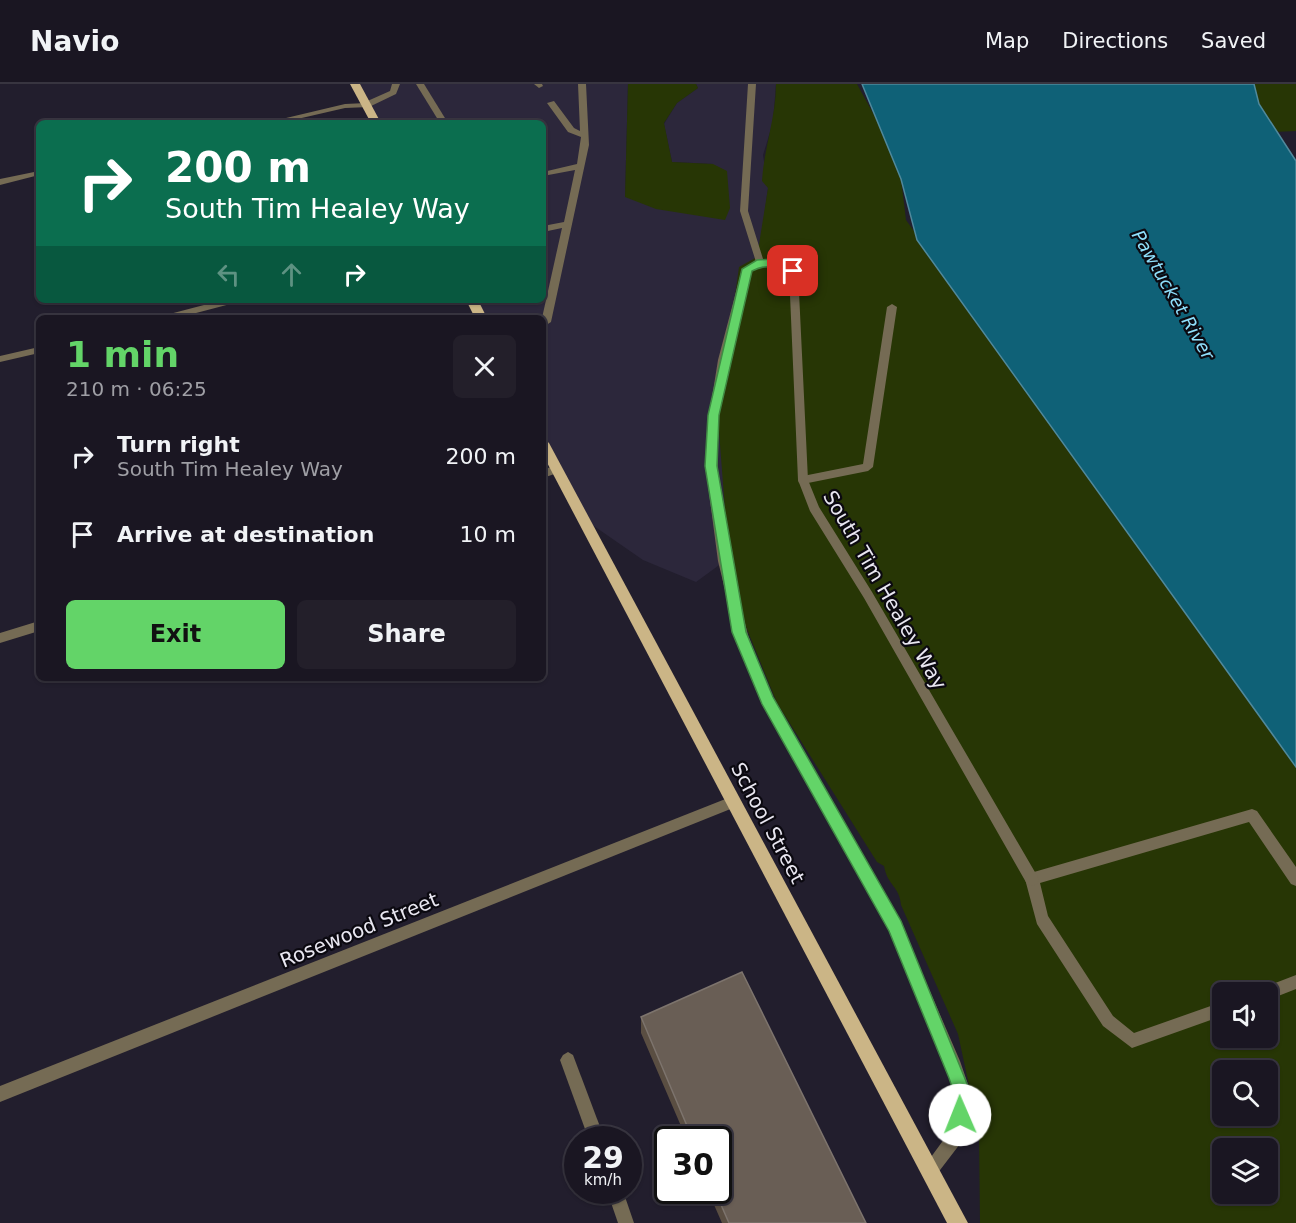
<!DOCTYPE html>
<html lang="en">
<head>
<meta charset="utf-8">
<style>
	body { margin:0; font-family:"DejaVu Sans",sans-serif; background:#231f2a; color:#f1f3f6; height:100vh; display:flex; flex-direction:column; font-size:22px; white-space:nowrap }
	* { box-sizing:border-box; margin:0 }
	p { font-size:20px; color:#9f9fa5 }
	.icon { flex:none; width:33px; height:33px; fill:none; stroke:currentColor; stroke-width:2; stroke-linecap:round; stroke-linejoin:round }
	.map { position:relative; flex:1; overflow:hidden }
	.side { position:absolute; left:36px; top:231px; width:510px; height:366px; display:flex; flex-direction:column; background:#1a1622; border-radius:9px; box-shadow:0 2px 4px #0004,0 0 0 2px #383540 }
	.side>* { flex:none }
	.guide { position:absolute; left:36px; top:36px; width:510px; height:183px; border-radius:9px; box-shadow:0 2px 4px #0004,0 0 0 2px #383540; background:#0b6e4f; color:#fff; overflow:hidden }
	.buttons { position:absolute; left:1212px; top:898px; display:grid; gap:12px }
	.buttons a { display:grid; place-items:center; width:66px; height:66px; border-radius:9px; background:#1a1622; box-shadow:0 2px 4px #0004,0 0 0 2px #383540; font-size:30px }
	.speed { position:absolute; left:564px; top:1042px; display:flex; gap:12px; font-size:30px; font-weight:700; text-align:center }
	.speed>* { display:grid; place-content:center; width:78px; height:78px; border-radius:50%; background:#1a1622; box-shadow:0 2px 4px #0004,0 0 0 2px #383540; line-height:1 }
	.speed small { font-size:15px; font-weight:400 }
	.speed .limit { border:3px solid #111; border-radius:9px; background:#fff; color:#111 }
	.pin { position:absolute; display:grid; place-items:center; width:51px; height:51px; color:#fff; margin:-26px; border-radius:12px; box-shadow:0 3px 9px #0006 }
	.me { position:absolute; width:66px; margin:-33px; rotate:359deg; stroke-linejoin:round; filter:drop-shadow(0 0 4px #0008) }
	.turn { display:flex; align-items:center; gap:21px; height:126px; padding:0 30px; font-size:27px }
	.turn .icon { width:78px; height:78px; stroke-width:2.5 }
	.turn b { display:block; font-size:42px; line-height:51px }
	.lanes { display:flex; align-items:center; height:57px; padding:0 30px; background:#0003; justify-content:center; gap:30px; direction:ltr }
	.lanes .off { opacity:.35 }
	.round { display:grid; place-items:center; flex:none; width:63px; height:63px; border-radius:9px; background:#231f2a }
	.head { display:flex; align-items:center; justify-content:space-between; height:102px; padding:0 30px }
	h1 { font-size:36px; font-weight:700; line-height:45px; color:#63d468 }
	.primary-button { display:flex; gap:12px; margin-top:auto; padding:12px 30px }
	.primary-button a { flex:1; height:69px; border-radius:9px; background:#63d468; color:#111; font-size:24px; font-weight:700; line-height:69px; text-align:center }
	.primary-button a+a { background:#231f2a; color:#f1f3f6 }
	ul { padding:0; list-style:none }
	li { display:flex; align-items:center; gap:18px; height:78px; padding:0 30px }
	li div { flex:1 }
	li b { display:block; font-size:22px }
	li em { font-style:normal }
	header { display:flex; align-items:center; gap:36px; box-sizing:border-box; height:84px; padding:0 30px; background:#1a1622; border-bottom:2px solid #383540 }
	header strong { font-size:28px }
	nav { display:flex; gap:33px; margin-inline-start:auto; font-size:21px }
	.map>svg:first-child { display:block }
	.built { fill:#2c273b }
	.green { fill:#273605; fill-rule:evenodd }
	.water { fill:#0f6177; stroke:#50899c; stroke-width:1.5 }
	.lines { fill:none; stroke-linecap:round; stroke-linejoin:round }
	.lane { fill:#756b54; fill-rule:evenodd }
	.street { fill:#756b54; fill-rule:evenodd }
	.primary { fill:#cbb586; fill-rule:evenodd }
	.wall { fill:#5a4e42 }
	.building { fill:#695e55; stroke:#7d746d; stroke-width:1.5 }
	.route { fill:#63d468; stroke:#408a44; stroke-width:1.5 }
	.labels { text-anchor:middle; stroke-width:4.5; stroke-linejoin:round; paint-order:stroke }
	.far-water-label { font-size:18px; font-style:italic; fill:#8fe0fc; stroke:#0b0910 }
	.street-label { font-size:20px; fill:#e9e7f1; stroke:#0b0910 }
</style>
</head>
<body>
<header>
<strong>Navio</strong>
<nav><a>Map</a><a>Directions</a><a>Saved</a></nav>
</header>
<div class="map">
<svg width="1296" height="1139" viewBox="0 0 1296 1139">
	<rect width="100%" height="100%" fill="#221e2d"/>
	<path class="built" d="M357 0H628L625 113 713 80 672 78 664 40 677 19 698 4 696 0H776L773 38 763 71 768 104 724 427 729 478 722 479 696 498 643 476 591 440 543 356V234H481L472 216H543V39H379Z"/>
	<g class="green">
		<path d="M628 0H696L698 4 677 19 664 39 672 78 713 80 727 87 730 124 725 136 656 125 625 113Z"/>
		<path d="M776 0H857L890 60 901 95 906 136 1296 672V1139H980L979 1048 958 950 901 821C899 801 888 803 884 782L877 778 777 619 742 533 729 478 718 334 739 183 757 173 768 104 762 97C764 64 776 33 776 0ZM1222 909H1268V954H1222ZM1222 987H1268V1032H1222ZM1222 1065H1268V1110H1222Z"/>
		<path d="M1247 0H1296V47L1274 48Z"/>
	</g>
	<path class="water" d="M862 0H1254L1259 20 1296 77V683L917 156 901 95Z"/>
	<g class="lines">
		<g class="lane">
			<path d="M392 0H400L396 10 369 23H363V19L390 7Z"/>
			<path d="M416 0H424L448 39H440Z"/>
			<path d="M534 0H542L543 2 539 4Z"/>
			<path d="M578 0H586L589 61 551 238 543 243 542 234 562 144 543 148V142L564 138 575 86 543 92V88L577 80 581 53 568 48 547 19 554 17 574 44 580 47Z"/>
			<path d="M748 0H756L748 127 764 178 760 181 756 178 740 127Z"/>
			<path d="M892 220 897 223 873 383 868 387 803 400 799 399 798 396 799 393 803 392 863 380 887 223Z"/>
			<path d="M1252 725 1257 727 1296 783V802L1291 800 1249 738 1040 799 1048 832 1113 932 1134 949 1222 918V932L1132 964 1103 942 1037 840 1025 795 1027 790Z"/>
			<path d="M1296 891V905L1268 916V909H1260L1262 904Z"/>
			<path d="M568 968 573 971 605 1056H589L560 976 563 971Z"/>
			<path d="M607 1107H623L634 1139H618Z"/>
		</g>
		<g class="street">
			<path d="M366 19 370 21 369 23 345 24 280 39H265L345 20Z"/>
			<path d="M39 87V91L0 101V95Z"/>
			<path d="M770 177 784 180 798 187 808 396 819 423 872 508 1039 795 1037 800 1032 802 1027 800 864 514 810 427 798 396 789 188C775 183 765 181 751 187L728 276 719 332 717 365 718 401 729 477 748 551 771 614 900 838 960 977 972 1012 963 1056 937 1090 931 1092 925 1090 923 1084 950 1047 956 1012 945 977 890 848 760 616 736 551 718 477 708 401 707 365 709 332 718 276 742 185 756 178Z"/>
			<path d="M223 216H240L238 218 177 234H160L162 232Z"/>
			<path d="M39 263V269L0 278V272Z"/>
			<path d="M556 381 561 385 560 388 543 394V386Z"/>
			<path d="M39 537V547L0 559V549Z"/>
			<path d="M733 712 738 714 740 718 738 722 0 1018V1002Z"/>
		</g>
		<g class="primary">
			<path d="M350 0H360L381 39H371Z"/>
			<path d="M466 216H478L487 234H475Z"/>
			<path d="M543 354 549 359 968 1139H947L543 371Z"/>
		</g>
	</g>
	<path class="wall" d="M641 933 866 1139H722L708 1107H718V1056H687L641 949Z"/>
	<path class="building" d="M742 888 866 1139H729L715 1107H718V1056H693L641 933Z"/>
	<path class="route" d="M774 175 798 187 793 190C776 185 769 178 752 187L719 331 717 382 746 548 773 613 901 837 972 1012 967 1038 960 1040 954 1038 952 1031 955 1012 949 994 889 847 762 620 732 548 705 382 708 331 742 185 757 176Z"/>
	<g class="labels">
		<g class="far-water-label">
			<text transform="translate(1173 211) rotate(60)" y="6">Pawtucket River</text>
		</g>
		<g class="street-label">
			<text transform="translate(885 506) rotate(60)" y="7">South Tim Healey Way</text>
			<text transform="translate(768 739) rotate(62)" y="7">School Street</text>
			<text transform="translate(359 846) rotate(-22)" y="7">Rosewood Street</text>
		</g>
	</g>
</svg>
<div class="buttons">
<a><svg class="icon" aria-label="sound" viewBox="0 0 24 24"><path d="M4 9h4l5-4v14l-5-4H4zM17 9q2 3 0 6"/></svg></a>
<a><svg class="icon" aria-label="search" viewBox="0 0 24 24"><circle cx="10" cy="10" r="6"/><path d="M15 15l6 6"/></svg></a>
<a><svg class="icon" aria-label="layers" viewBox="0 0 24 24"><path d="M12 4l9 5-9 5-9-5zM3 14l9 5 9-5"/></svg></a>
</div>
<div class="speed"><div>29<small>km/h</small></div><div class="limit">30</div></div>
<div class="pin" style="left:793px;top:187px;background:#d93025"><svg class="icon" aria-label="arrive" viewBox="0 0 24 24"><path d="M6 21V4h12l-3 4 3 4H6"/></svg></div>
<svg class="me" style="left:960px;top:1031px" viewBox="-20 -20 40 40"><circle r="19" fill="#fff"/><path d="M0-13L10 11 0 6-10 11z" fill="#63d468"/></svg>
<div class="guide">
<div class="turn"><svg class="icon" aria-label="right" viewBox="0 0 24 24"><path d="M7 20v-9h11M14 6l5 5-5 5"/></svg><div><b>200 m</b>South Tim Healey Way</div></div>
<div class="lanes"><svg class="icon off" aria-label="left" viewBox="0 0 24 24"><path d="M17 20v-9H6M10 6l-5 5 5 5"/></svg><svg class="icon off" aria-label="ahead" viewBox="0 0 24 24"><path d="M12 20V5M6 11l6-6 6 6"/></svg><svg class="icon" aria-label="right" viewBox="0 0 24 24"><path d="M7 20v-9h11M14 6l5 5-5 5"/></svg></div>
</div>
<section class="side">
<div class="head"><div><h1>1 min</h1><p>210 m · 06:25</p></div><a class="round"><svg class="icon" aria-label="close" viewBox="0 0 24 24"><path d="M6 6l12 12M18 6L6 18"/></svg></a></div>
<ul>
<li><svg class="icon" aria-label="right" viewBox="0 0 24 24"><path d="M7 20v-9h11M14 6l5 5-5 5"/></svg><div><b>Turn right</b><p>South Tim Healey Way</p></div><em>200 m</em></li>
<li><svg class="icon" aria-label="arrive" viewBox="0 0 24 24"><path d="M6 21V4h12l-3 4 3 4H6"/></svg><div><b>Arrive at destination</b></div><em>10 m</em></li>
</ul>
<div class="primary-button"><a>Exit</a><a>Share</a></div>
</section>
</div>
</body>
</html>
